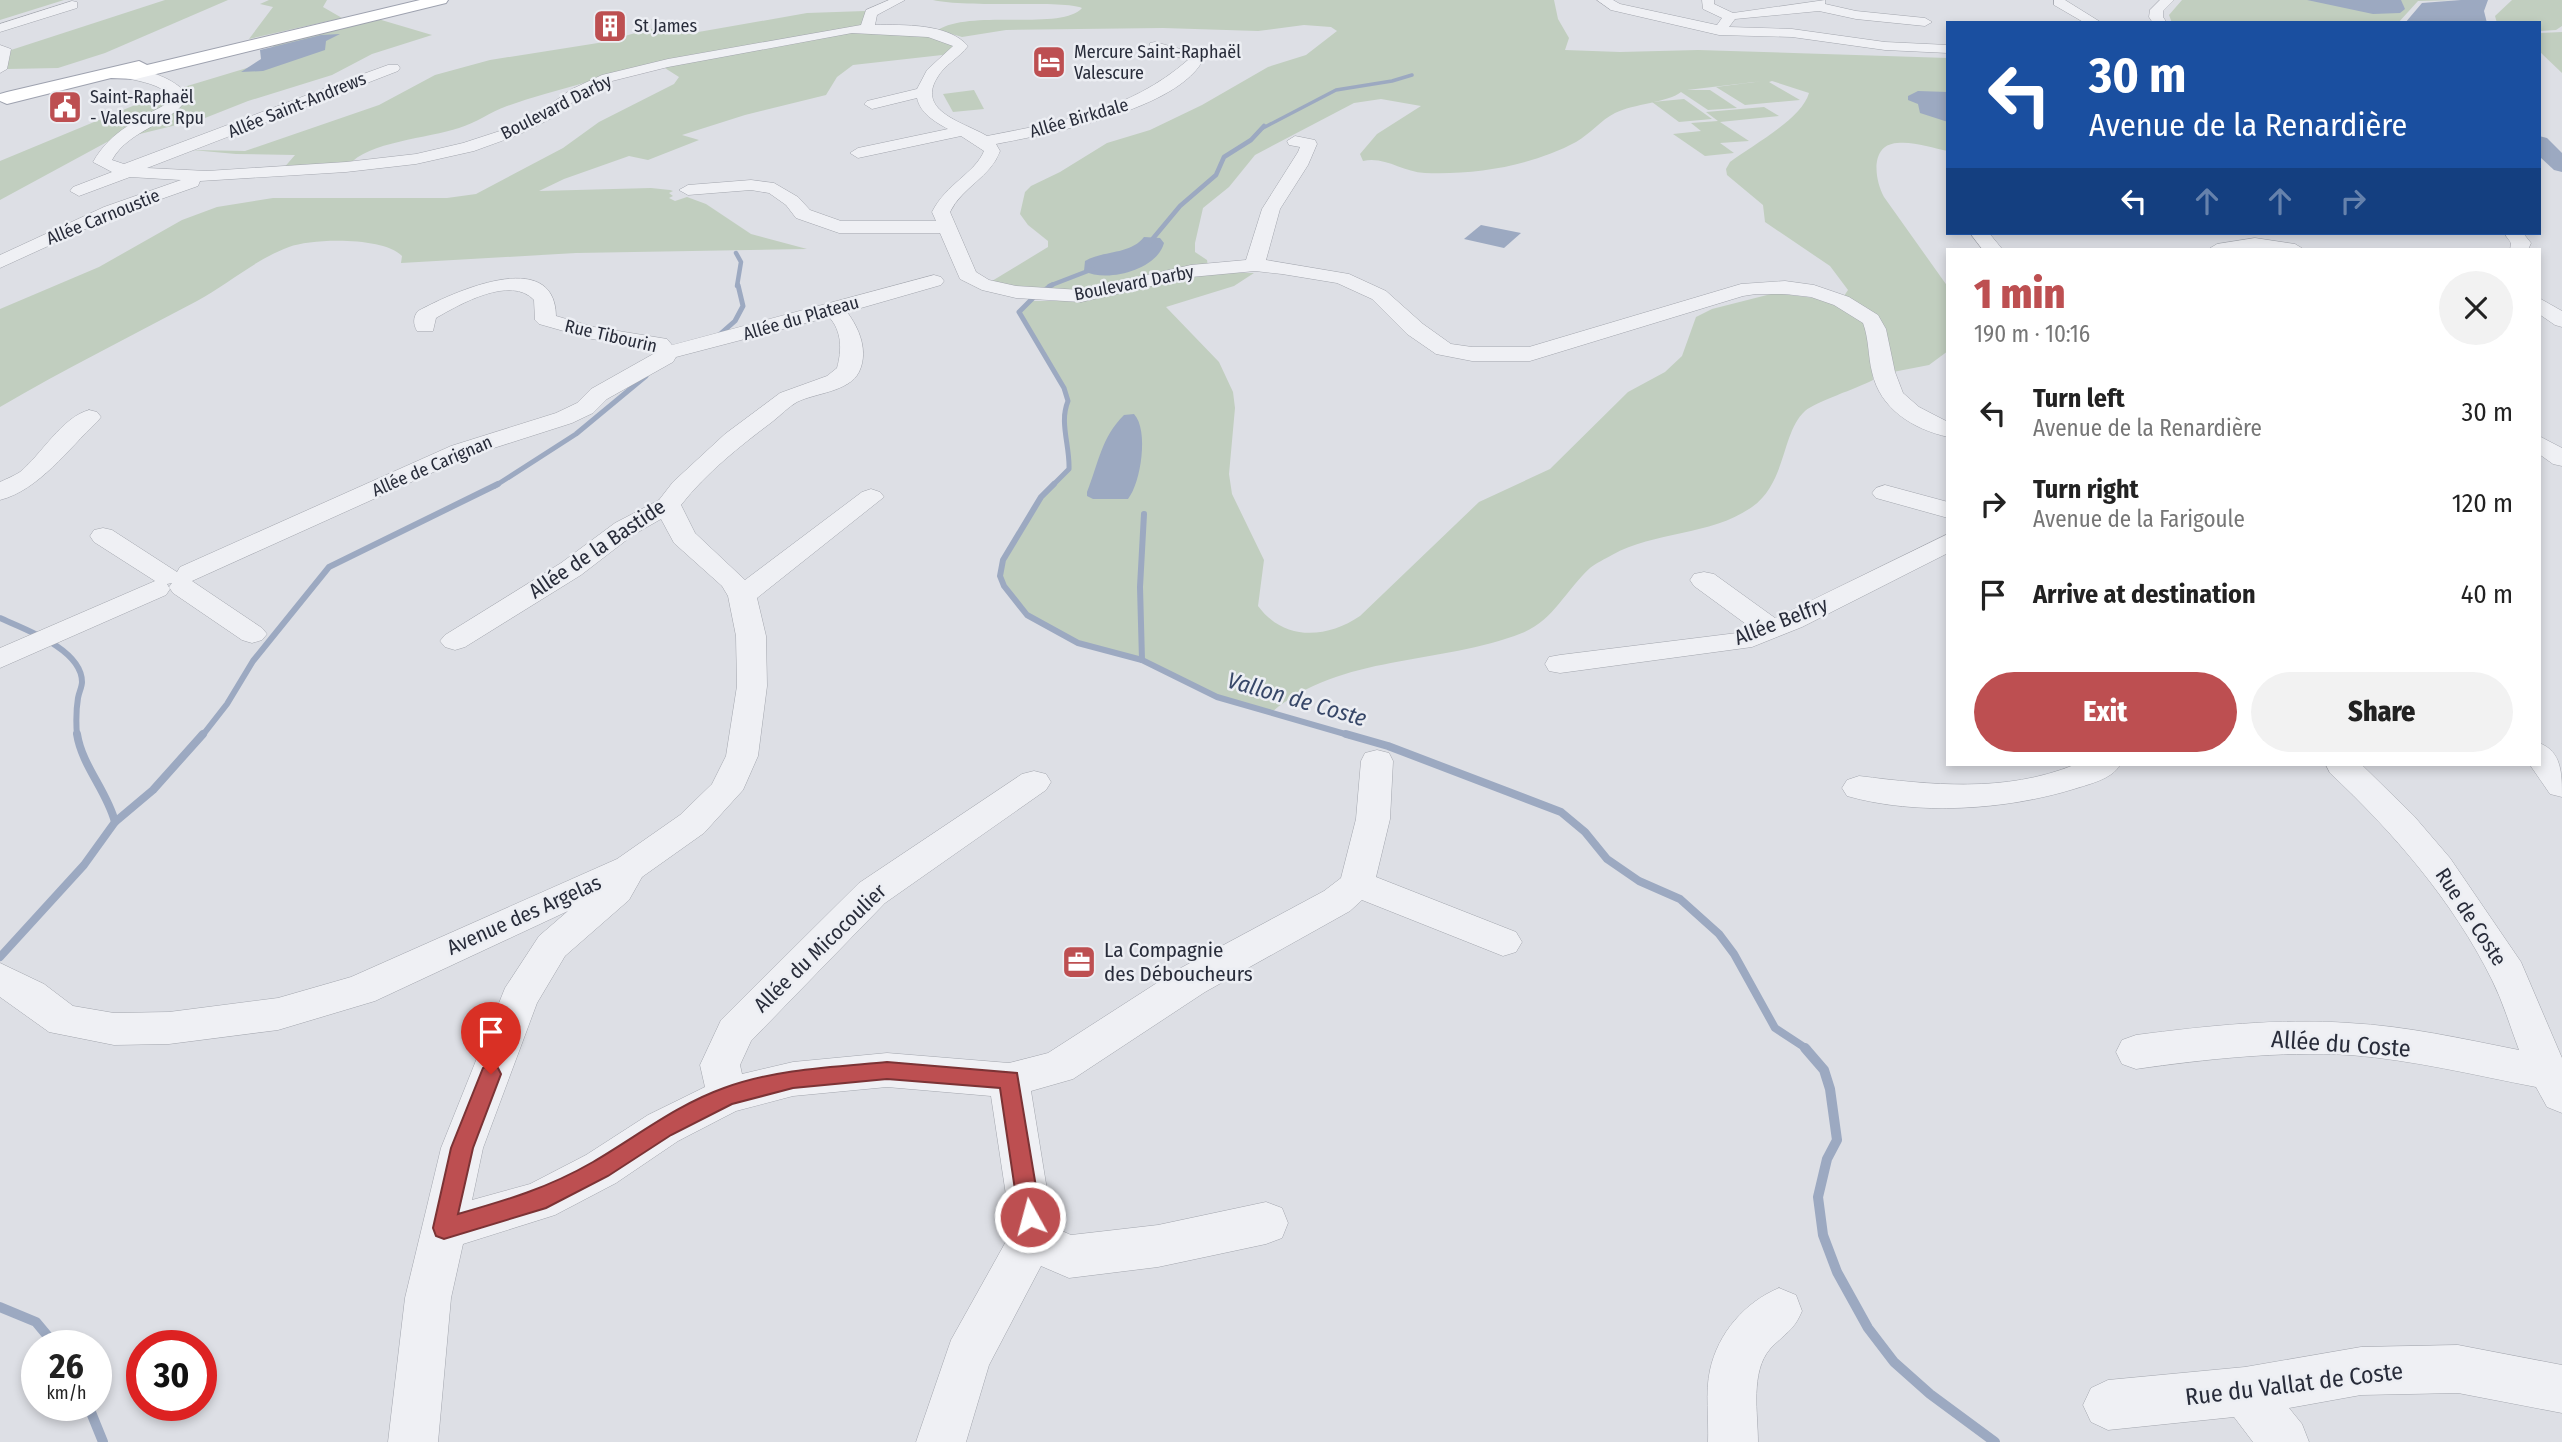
<!DOCTYPE html>
<html lang="en">
<head>
<meta charset="utf-8">
<style>
	body { margin:0; font-family:"Fira Sans Condensed",sans-serif; background:#f2f2f2; color:#222; height:100vh; display:flex; flex-direction:column; font-size:26px; white-space:nowrap }
	* { box-sizing:border-box; margin:0 }
	p { font-size:23px; color:#767676 }
	.icon { flex:none; width:38px; height:38px; fill:none; stroke:currentColor; stroke-width:2; stroke-linecap:round; stroke-linejoin:round }
	.map { position:relative; flex:1; overflow:hidden }
	.side { position:absolute; left:1946px; top:248px; width:595px; height:518px; display:flex; flex-direction:column; background:#fff; border-radius:0px; box-shadow:0 4px 10px #0003 }
	.side>* { flex:none }
	.top-card { position:absolute; left:1946px; top:21px; width:595px; height:214px; border-radius:0px; box-shadow:0 4px 10px #0003; background:#1a4fa0; color:#fff; overflow:hidden }
	.speed { position:absolute; left:21px; top:1330px; display:flex; gap:14px; font-size:35px; font-weight:700; text-align:center }
	.speed>* { display:grid; place-content:center; width:91px; height:91px; border-radius:50%; background:#fff; box-shadow:0 4px 10px #0003; line-height:1 }
	.speed small { font-size:18px; font-weight:400 }
	.speed .limit { border:10px solid #d22; background:#fff; color:#111 }
	.pin { position:absolute; display:grid; place-items:center; width:60px; height:60px; color:#fff; margin:-72px -30px; border-radius:50% 50% 50% 0; rotate:-45deg; box-shadow:0 0 7px #0007 }
	.pin .icon { rotate:45deg }
	.me { position:absolute; width:77px; margin:-38px; rotate:353deg; stroke-linejoin:round; filter:drop-shadow(0 0 5px #0008) }
	.turn { display:flex; align-items:center; gap:24px; height:147px; padding:0 28px; font-size:32px }
	.turn .icon { width:91px; height:91px; stroke-width:2.5 }
	.turn b { display:block; font-size:49px; line-height:60px }
	.lanes { display:flex; align-items:center; height:66px; padding:0 28px; background:#0003; justify-content:center; gap:35px; direction:ltr }
	.lanes .off { opacity:.35 }
	.round { display:grid; place-items:center; flex:none; width:74px; height:74px; border-radius:37px; background:#f2f2f2 }
	.overview { display:flex; align-items:center; justify-content:space-between; height:119px; padding:0 28px }
	h1 { font-size:42px; font-weight:800; line-height:52px; color:#bd4f51 }
	.action { display:flex; gap:14px; margin-top:auto; padding:14px 28px }
	.action a { flex:1; height:80px; border-radius:42px; background:#bd4f51; color:#fff; font-size:28px; font-weight:800; line-height:80px; text-align:center }
	.action a+a { background:#f2f2f2; color:#222 }
	ul { padding:0; list-style:none }
	li { display:flex; align-items:center; gap:21px; height:91px; padding:0 28px }
	li div { flex:1 }
	li b { display:block; font-size:26px }
	li em { font-style:normal }
	.map>svg:first-child { display:block }
	.green { fill:#c1cebf }
	.water { fill:#9ca9c1 }
	.lines { fill:none; stroke-linecap:round; stroke-linejoin:round }
	.stream-far5 { stroke:#9ca9c1; stroke-width:3.5 }
	.stream-far4 { stroke:#9ca9c1; stroke-width:4.5 }
	.stream-far3 { stroke:#9ca9c1; stroke-width:5 }
	.stream-far2 { stroke:#9ca9c1; stroke-width:6 }
	.stream-far1 { stroke:#9ca9c1; stroke-width:8 }
	.stream { stroke:#9ca9c1; stroke-width:10 }
	.river { fill:#9ca9c1; fill-rule:evenodd }
	.minor-casing { stroke:#a3a6ae; stroke-width:1 }
	.major-casing { stroke:#9ea2af; stroke-width:2 }
	.minor { fill:#eff0f4; fill-rule:evenodd }
	.major { fill:#fff; fill-rule:evenodd }
	.route { fill:#bd4f51; stroke:#7b3335; stroke-width:2 }
	.labels { text-anchor:middle; stroke-width:5; stroke-linejoin:round; paint-order:stroke }
	.far-poi-label { font-size:18px; fill:#282c3a; stroke:#eceef3; text-anchor:start }
	.far-street-label { font-size:18px; fill:#282c3a; stroke:#eceef3 }
	.street-label { font-size:21px; fill:#282c3a; stroke:#eceef3 }
	.poi-label { font-size:21px; fill:#282c3a; stroke:#eceef3; text-anchor:start }
	.water-label { font-size:23px; font-style:italic; fill:#374768; stroke:#eceef3 }
	.near-street-label { font-size:24px; fill:#282c3a; stroke:#eceef3 }
</style>
</head>
<body>
<div class="map">
<svg width="2562" height="1442" viewBox="0 0 2562 1442">
	<rect width="100%" height="100%" fill="#dddfe5"/>
	<g class="green">
		<path d="M0 0H64L0 20Z"/>
		<path d="M165 0H228L105 53 58 68 7 69 11 50Z"/>
		<path d="M269 0H327L323 7 342 18 249 39 273 7 260 4Z"/>
		<path d="M933 0H1554L1558 19 1569 38 1565 50 1620 52 1698 50 1948 58V151C1933 148 1913 141 1897 143 1869 145 1875 181 1884 197L1948 287V351L1929 365 1893 372 1880 321 1844 296 1848 290 1830 266 1765 222 1763 205 1727 175 1726 169 1730 162C1751 146 1802 119 1809 93L1772 81 1769 82 1800 100 1745 105 1716 87 1763 81 1687 90H1710L1737 108 1708 110 1681 92C1669 102 1633 104 1615 113 1601 120 1590 134 1576 142 1531 166 1476 175 1425 173 1402 172 1385 156 1363 161L1360 154 1377 134 1421 106 1381 99 1354 103 1255 155 1229 187 1203 208 1195 243V252L1207 260 1208 266 1097 290 1047 292 992 281 1048 247V241L1028 225 1020 214 1025 192 1031 186 1060 172 1107 143 1150 130 1202 105 1268 67 1306 55 1337 31 1331 27 1304 25 1258 31 1163 28 1006 30 962 37 938 30C970 9 1063 31 1082 8 1065 0 966 8 933 0Z"/>
		<path d="M2182 0H2456L2418 1 2398 23H2172L2169 15Z"/>
		<path d="M2512 0H2562V26L2556 30 2539 31V23H2497L2495 16Z"/>
		<path d="M865 11 868 13 861 24 871 30 930 36 956 44 951 54 853 65 837 77 826 95 745 115 682 135 699 140 648 160 629 156 564 179 539 191 651 188 670 190 673 191 669 193 673 196 669 198 675 201 687 197 706 204 751 234 807 249 576 253 401 263 402 256C384 237 313 238 289 247 256 259 228 284 197 301 131 336 65 369 0 407V309L99 267 182 220 217 207 273 198H447L476 194 563 148 599 122 674 84 679 77 657 63C607 78 556 89 507 106 490 112 476 123 459 128 429 138 367 142 349 165L282 170 295 155 236 154 192 150 245 151 379 105 435 75 490 60 598 43 662 26 687 34 807 13Z"/>
		<path d="M378 19 432 35 372 54 332 75 248 101 205 118 107 142 0 200V161L164 93 260 64 272 56 273 43Z"/>
		<path d="M2562 32V73L2539 51V33Z"/>
		<path d="M974 90 984 109 953 112 943 94Z"/>
		<path d="M1684 99 1712 119 1679 122 1652 102Z"/>
		<path d="M1764 107 1779 116 1720 122 1749 141 1720 143 1734 153 1705 156 1673 134 1701 131 1691 123 1718 121 1706 112Z"/>
		<path d="M1210 272 1254 273 1234 286 1166 307 1219 362 1233 392 1235 408 1229 474 1232 494 1264 560 1258 606C1284 641 1326 639 1360 616L1479 502 1550 469 1628 392 1665 372 1682 356 1696 317 1712 309 1775 293 1830 300 1866 325 1870 338 1873 380C1856 389 1817 401 1805 411 1781 433 1787 482 1752 507 1711 536 1655 531 1612 555 1605 559 1596 563 1590 568 1565 591 1554 620 1522 633 1441 665 1340 654 1272 712 1245 706 1219 699 1195 687 1177 679 1161 666 1142 660 1087 640 1026 640 1000 576L1007 548 1029 520 1041 497 1069 468 1070 451 1062 415 1068 401 1064 387 1019 312 1027 301H1060L1108 296Z"/>
	</g>
	<g class="water">
		<path d="M2307 0H2401L2405 9 2400 13 2373 14Z"/>
		<path d="M2461 0H2488L2484 11 2487 23H2405L2422 3Z"/>
		<path d="M340 34 326 41 325 50 263 71 241 72 261 59 260 50 321 35Z"/>
		<path d="M1918 91 1948 92V122L1920 113 1918 104 1908 100V96Z"/>
		<path d="M1481 225 1521 233 1504 248 1464 239Z"/>
		<path d="M1144 237 1160 238 1164 243C1157 270 1107 283 1084 271L1085 261C1104 250 1130 255 1144 237Z"/>
		<path d="M1134 414C1149 430 1141 483 1128 499H1093L1087 496V492C1099 462 1101 438 1124 415Z"/>
	</g>
	<g class="lines">
		<path class="stream-far5" d="M1263 128 1336 90 1392 81 1412 75"/>
		<g class="stream-far4">
			<path d="M1150 242 1180 206 1216 175 1224 157 1251 140 1264 126"/>
			<path d="M736 253 741 262 737 286"/>
			<path d="M1049 286 1093 269"/>
		</g>
		<g class="stream-far3">
			<path d="M718 336 735 321 743 306 738 285"/>
			<path d="M495 486 576 434 646 376"/>
			<path d="M1052 486 1069 469C1070 445 1059 423 1068 401L1064 388 1019 312 1034 297 1052 285"/>
		</g>
		<g class="stream-far2">
			<path d="M1054 484 1041 497 1003 560 1000 576 1004 586 1027 615 1078 643 1142 660 1217 697 1352 736"/>
			<path d="M0 618C24 629 82 649 82 682 82 687 79 692 78 698 76 710 76 723 77 736"/>
			<path d="M1142 660 1140 587 1144 514"/>
			<path d="M202 736 227 704 253 661 329 567 498 484"/>
		</g>
		<g class="stream-far1">
			<path d="M1346 734 1388 746 1561 812 1585 832 1607 859 1639 881 1680 899 1719 934 1734 954 1775 1028 1807 1049"/>
			<path d="M115 822 153 790 203 734"/>
			<path d="M0 957 84 865 115 822C107 791 82 766 77 734"/>
		</g>
		<g class="stream">
			<path d="M1805 1048 1824 1070 1830 1089 1837 1140 1827 1159 1818 1197 1823 1235 1837 1272 1868 1328 1894 1362 1930 1394 1995 1442"/>
			<path d="M0 1307 36 1322 56 1346"/>
			<path d="M88 1405 103 1442"/>
		</g>
		<path class="river" d="M2539 136 2547 138 2562 153V172L2554 170 2539 156Z"/>
		<g class="minor-casing">
			<g id="minor">
				<path d="M889 0H905L877 15 875 25C903 25 948 23 968 46 959 58 944 65 937 78 916 112 966 123 987 136 1062 121 1128 112 1188 60L1150 49V43L1155 42 1202 55 1204 58C1180 110 1047 134 996 144L1000 151C991 177 962 187 950 212L976 272 989 280 1016 286 1081 290 1191 265 1246 260 1262 209 1298 152 1300 147 1289 145 1287 141 1295 136 1315 140 1317 144 1308 165 1280 209 1266 260 1349 274 1386 291 1423 324 1451 344 1472 347H1529L1741 284 1785 281 1814 285 1849 297 1878 315 1886 329 1895 372 1903 393 1919 407 1948 422V437C1913 429 1880 409 1872 372 1868 356 1869 339 1863 323L1834 305 1811 297 1785 294H1756L1743 296 1530 361H1472L1436 354 1407 334 1372 299 1337 283 1282 274 1255 271 1191 277 1081 302 1016 298 982 290 960 279 940 233H839L796 218 786 205 769 193 751 190 688 195 679 190 688 185 751 180 774 183 798 197 810 210 841 221H936L932 212C946 184 975 173 984 151L961 136 858 158 850 153 858 148 948 129C935 122 920 113 917 98L872 109 864 104 867 101 917 89 927 70 953 46 928 37 852 33 668 67 612 81 582 95 550 119 518 135 474 151 416 164 346 172 200 181 198 186 116 215 0 268V255L104 207 181 180 130 177 79 196 70 191 73 187 112 172 93 162C111 130 140 119 170 102L172 96C158 84 143 82 126 78L124 75 126 72C146 67 175 79 188 95 179 122 129 128 112 160L124 164 355 77 388 65H398L400 68 398 71 147 168 207 171 346 162 416 154 463 143 506 129 538 113 572 89 602 75 668 59 861 25 866 10Z"/>
				<path d="M1597 0H1613L1620 4 1717 25 1722 18 1703 9 1702 0H1714V4L1733 13 1825 0V4L1856 11 1925 18 1932 22 1925 26 1856 19 1819 11 1735 19 1729 27 1792 29 1885 42 1948 45V53L1885 50 1792 37 1719 35 1611 10Z"/>
				<path d="M2054 0H2065L2102 23H2085L2054 5Z"/>
				<path d="M2160 0H2174L2163 11V17L2167 23H2153L2149 17 2150 10Z"/>
				<path d="M72 1 77 2V8L0 32V24Z"/>
				<path d="M0 45 11 49 7 69 0 73Z"/>
				<path d="M1970 233H1989L2003 250H1983Z"/>
				<path d="M2504 233H2523L2531 243 2528 250H2510L2511 243Z"/>
				<path d="M2255 238 2295 244 2305 250H2207L2217 244Z"/>
				<path d="M934 275 941 277 944 281 941 285 847 312C859 328 869 351 859 372 849 392 815 393 797 402 788 407 780 416 772 422 740 446 706 473 681 505L695 533 745 580 862 492 871 489 880 492 884 497 757 598 766 636 767 686 758 756 743 790 704 833 642 877 629 900 565 956 537 1003 483 1148 472 1200 530 1184 586 1155 648 1115 705 1087 700 1065 721 1020 859 883 1022 774 1034 771 1046 774 1051 782 1046 790 885 903 751 1041 740 1065 742 1074 793 1062 887 1053 1009 1063 1048 1053 1177 970 1324 891 1341 878 1356 819 1361 761 1365 753 1377 750 1389 753 1393 761 1390 819 1376 877 1516 932 1522 942 1516 952 1503 956 1362 900 1350 911 1205 992 1073 1079 1031 1091 1053 1227 1071 1235 1158 1225 1266 1202 1282 1208 1288 1223 1282 1238 1266 1244 1158 1267 1069 1278 1041 1266 989 1365 966 1442H916L951 1340 1009 1236 1006 1195 991 1096 887 1087 793 1096 736 1111 678 1141 616 1183 555 1215 463 1244 451 1298 438 1442H388L405 1298 441 1148 505 988 539 936 568 911 375 1001 278 1030 169 1044 114 1045 49 1032 0 997V963L44 984 73 1006 114 1013 169 1012 278 998 351 977 617 859 680 815 712 784 726 756 737 686 736 636 728 596 722 586 674 543 661 519 633 535 581 575 465 647 455 650 445 647 440 641 445 635 561 563 615 523 659 500 673 482 725 434 780 393 827 376 837 368C842 350 842 331 829 317L676 357 673 362 607 399 593 413 572 423 469 456 192 581 262 628 267 634 262 640 252 643 242 640 173 593 169 587 172 583 167 584 170 589 166 595 0 668V648L155 581 94 542 90 536 94 530 103 528 112 530 177 572 180 567 451 446 556 413 577 403 591 389 655 353 652 349 592 339 539 324 535 320 534 300C511 275 460 304 436 318L433 331H417C413 324 413 317 418 311 451 293 555 245 556 316L594 327 667 339 672 345Z"/>
				<path d="M2539 298 2562 311V327L2555 325 2539 314Z"/>
				<path d="M89 410 97 412 101 417 97 422C68 449 39 490 0 500V482C6 479 14 476 20 472 41 455 62 417 89 410Z"/>
				<path d="M2539 436 2562 448V466L2553 464 2539 454Z"/>
				<path d="M1885 485 1948 502V518L1876 498 1872 493 1876 488Z"/>
				<path d="M1948 534V553L1802 627 1752 647 1560 673 1549 671 1545 664 1549 657 1560 655 1737 633 1750 627 1694 586 1690 580 1694 574 1704 572 1714 574 1775 618Z"/>
				<path d="M2539 743C2562 751 2562 774 2562 797L2550 794 2530 765H2539Z"/>
				<path d="M2074 765H2120C2112 779 2090 784 2074 789 2006 810 1917 816 1847 796L1842 788 1847 780 1859 776C1931 785 2005 793 2074 765Z"/>
				<path d="M2326 765H2362L2414 816 2450 858 2521 962 2562 1058V1113L2547 1107 2536 1087C2474 1075 2413 1060 2350 1055 2279 1051 2207 1059 2136 1069L2122 1064 2116 1052 2122 1040 2136 1035C2207 1026 2278 1018 2349 1023 2407 1026 2463 1039 2519 1050 2510 1026 2503 1002 2492 980 2453 901 2393 832 2330 773Z"/>
				<path d="M1779 1288 1796 1295 1802 1311C1794 1331 1784 1334 1770 1349 1750 1372 1758 1414 1758 1442H1708C1709 1419 1705 1392 1710 1370 1718 1333 1745 1302 1779 1288Z"/>
				<path d="M2458 1345 2562 1365V1413L2458 1393 2361 1395 2289 1408 2302 1424 2309 1442H2253L2234 1417 2108 1430 2091 1422 2083 1405 2091 1388 2108 1380 2245 1367 2361 1347Z"/>
			</g>
		</g>
		<g class="major-casing">
			<path id="major" d="M420 0H448L446 3 136 79 111 78 7 104 0 101V94L7 92 139 61 147 65Z"/>
		</g>
		<use href="#minor" class="minor"/>
		<use href="#major" class="major"/>
	</g>
	<path class="route" d="M887 1062 1017 1073 1041 1217 1038 1225 1030 1228 1022 1225 1019 1217 1000 1088 887 1079 793 1088 732 1104 671 1135 608 1176 546 1208 444 1239 436 1236 433 1228 451 1148 483 1068 491 1065 498 1068 501 1074 473 1148 458 1214C507 1200 548 1188 593 1162 636 1137 676 1105 724 1088 776 1069 832 1067 887 1062Z"/>
	<defs>
		<g id="building-square" transform="scale(1.75)"><rect x="-9" y="-9" width="18" height="18" rx="4" fill="#bd4f51" stroke="#eceef3"/><path d="M-4-6H4V6H1V3H-1V6H-4ZM-2.5-4.3h1.7v1.8h-1.7ZM.8-4.3h1.7v1.8H.8ZM-2.5-1h1.7V.8h-1.7ZM.8-1h1.7V.8H.8Z" fill="#fff"/></g>
		<g id="hotel-square" transform="scale(1.75)"><rect x="-9" y="-9" width="18" height="18" rx="4" fill="#bd4f51" stroke="#eceef3"/><path d="M-6-4.5h1.5V1H6V5H4.5V3h-9V5H-6ZM-4 0a1.8 1.8 0 1 1 3.6 0ZM.5 0V-2.5h3Q6-2.5 6 0Z" fill="#fff"/></g>
		<g id="civic-square" transform="scale(1.75)"><rect x="-9" y="-9" width="18" height="18" rx="4" fill="#bd4f51" stroke="#eceef3"/><path d="M-.6-6.5H3V-4.5H.6V-3L4-1V1h2V6H-6V1h2V-1L-.6-3ZM-1.2 2.5V6h2.4V2.5Z" fill="#fff"/></g>
		<g id="office-square" transform="scale(1.75)"><rect x="-9" y="-9" width="18" height="18" rx="4" fill="#bd4f51" stroke="#eceef3"/><path d="M-6-3h4V-5.5h4V-3h4V5H-6ZM-1-4.5V-3h2v-1.5ZM-6 0V1H6V0Z" fill="#fff"/></g>
	</defs>
	<g fill-rule="evenodd">
		<use href="#building-square" x="610" y="26"/>
		<use href="#hotel-square" x="1049" y="62"/>
		<use href="#civic-square" x="65" y="107"/>
		<use href="#office-square" x="1079" y="962"/>
	</g>
	<g class="labels">
		<g class="far-poi-label">
			<text x="634" y="32">St James</text>
			<text x="1074" y="58">Mercure Saint-Raphaël<tspan x="1074" dy="21">Valescure</tspan></text>
			<text x="90" y="103">Saint-Raphaël<tspan x="90" dy="21">- Valescure Rpu</tspan></text>
		</g>
		<g class="far-street-label">
			<text transform="translate(297 105) rotate(-22)" y="6">Allée Saint-Andrews</text>
			<text transform="translate(556 107) rotate(-27)" y="6">Boulevard Darby</text>
			<text transform="translate(1079 118) rotate(-16)" y="6">Allée Birkdale</text>
			<text transform="translate(103 217) rotate(-22)" y="6">Allée Carnoustie</text>
			<text transform="translate(1134 283) rotate(-11)" y="6">Boulevard Darby</text>
			<text transform="translate(801 318) rotate(-16)" y="6">Allée du Plateau</text>
			<text transform="translate(611 336) rotate(13)" y="6">Rue Tibourin</text>
			<text transform="translate(432 466) rotate(-23)" y="6">Allée de Carignan</text>
		</g>
		<g class="street-label">
			<text transform="translate(597 549) rotate(-34)" y="7">Allée de la Bastide</text>
			<text transform="translate(1781 621) rotate(-21)" y="7">Allée Belfry</text>
			<text transform="translate(524 915) rotate(-24)" y="7">Avenue des Argelas</text>
			<text transform="translate(2471 917) rotate(57)" y="7">Rue de Coste</text>
			<text transform="translate(820 948) rotate(-44)" y="7">Allée du Micocoulier</text>
		</g>
		<g class="poi-label">
			<text x="1104" y="957">La Compagnie<tspan x="1104" dy="24">des Déboucheurs</tspan></text>
		</g>
		<g class="water-label">
			<text transform="translate(1297 699) rotate(16)" y="8">Vallon de Coste</text>
		</g>
		<g class="near-street-label">
			<text transform="translate(2341 1044) rotate(4)" y="8">Allée du Coste</text>
			<text transform="translate(2294 1384) rotate(-7)" y="8">Rue du Vallat de Coste</text>
		</g>
	</g>
</svg>
<div class="speed"><div>26<small>km/h</small></div><div class="limit">30</div></div>
<div class="pin" style="left:491px;top:1074px;background:#d93025"><svg class="icon" aria-label="arrive" viewBox="0 0 24 24"><path d="M6 21V4h12l-3 4 3 4H6"/></svg></div>
<svg class="me" style="left:1030px;top:1217px" viewBox="-20 -20 40 40"><circle r="17" fill="#bd4f51" stroke="#fff" stroke-width="3"/><path d="M0-11L8 9 0 5-8 9z" fill="#fff"/></svg>
<div class="top-card">
<div class="turn"><svg class="icon" aria-label="left" viewBox="0 0 24 24"><path d="M17 20v-9H6M10 6l-5 5 5 5"/></svg><div><b>30 m</b>Avenue de la Renardière</div></div>
<div class="lanes"><svg class="icon" aria-label="left" viewBox="0 0 24 24"><path d="M17 20v-9H6M10 6l-5 5 5 5"/></svg><svg class="icon off" aria-label="ahead" viewBox="0 0 24 24"><path d="M12 20V5M6 11l6-6 6 6"/></svg><svg class="icon off" aria-label="ahead" viewBox="0 0 24 24"><path d="M12 20V5M6 11l6-6 6 6"/></svg><svg class="icon off" aria-label="right" viewBox="0 0 24 24"><path d="M7 20v-9h11M14 6l5 5-5 5"/></svg></div>
</div>
<section class="side">
<div class="overview"><div><h1>1 min</h1><p>190 m · 10:16</p></div><a class="round"><svg class="icon" aria-label="close" viewBox="0 0 24 24"><path d="M6 6l12 12M18 6L6 18"/></svg></a></div>
<ul>
<li><svg class="icon" aria-label="left" viewBox="0 0 24 24"><path d="M17 20v-9H6M10 6l-5 5 5 5"/></svg><div><b>Turn left</b><p>Avenue de la Renardière</p></div><em>30 m</em></li>
<li><svg class="icon" aria-label="right" viewBox="0 0 24 24"><path d="M7 20v-9h11M14 6l5 5-5 5"/></svg><div><b>Turn right</b><p>Avenue de la Farigoule</p></div><em>120 m</em></li>
<li><svg class="icon" aria-label="arrive" viewBox="0 0 24 24"><path d="M6 21V4h12l-3 4 3 4H6"/></svg><div><b>Arrive at destination</b></div><em>40 m</em></li>
</ul>
<div class="action"><a>Exit</a><a>Share</a></div>
</section>
</div>
</body>
</html>
